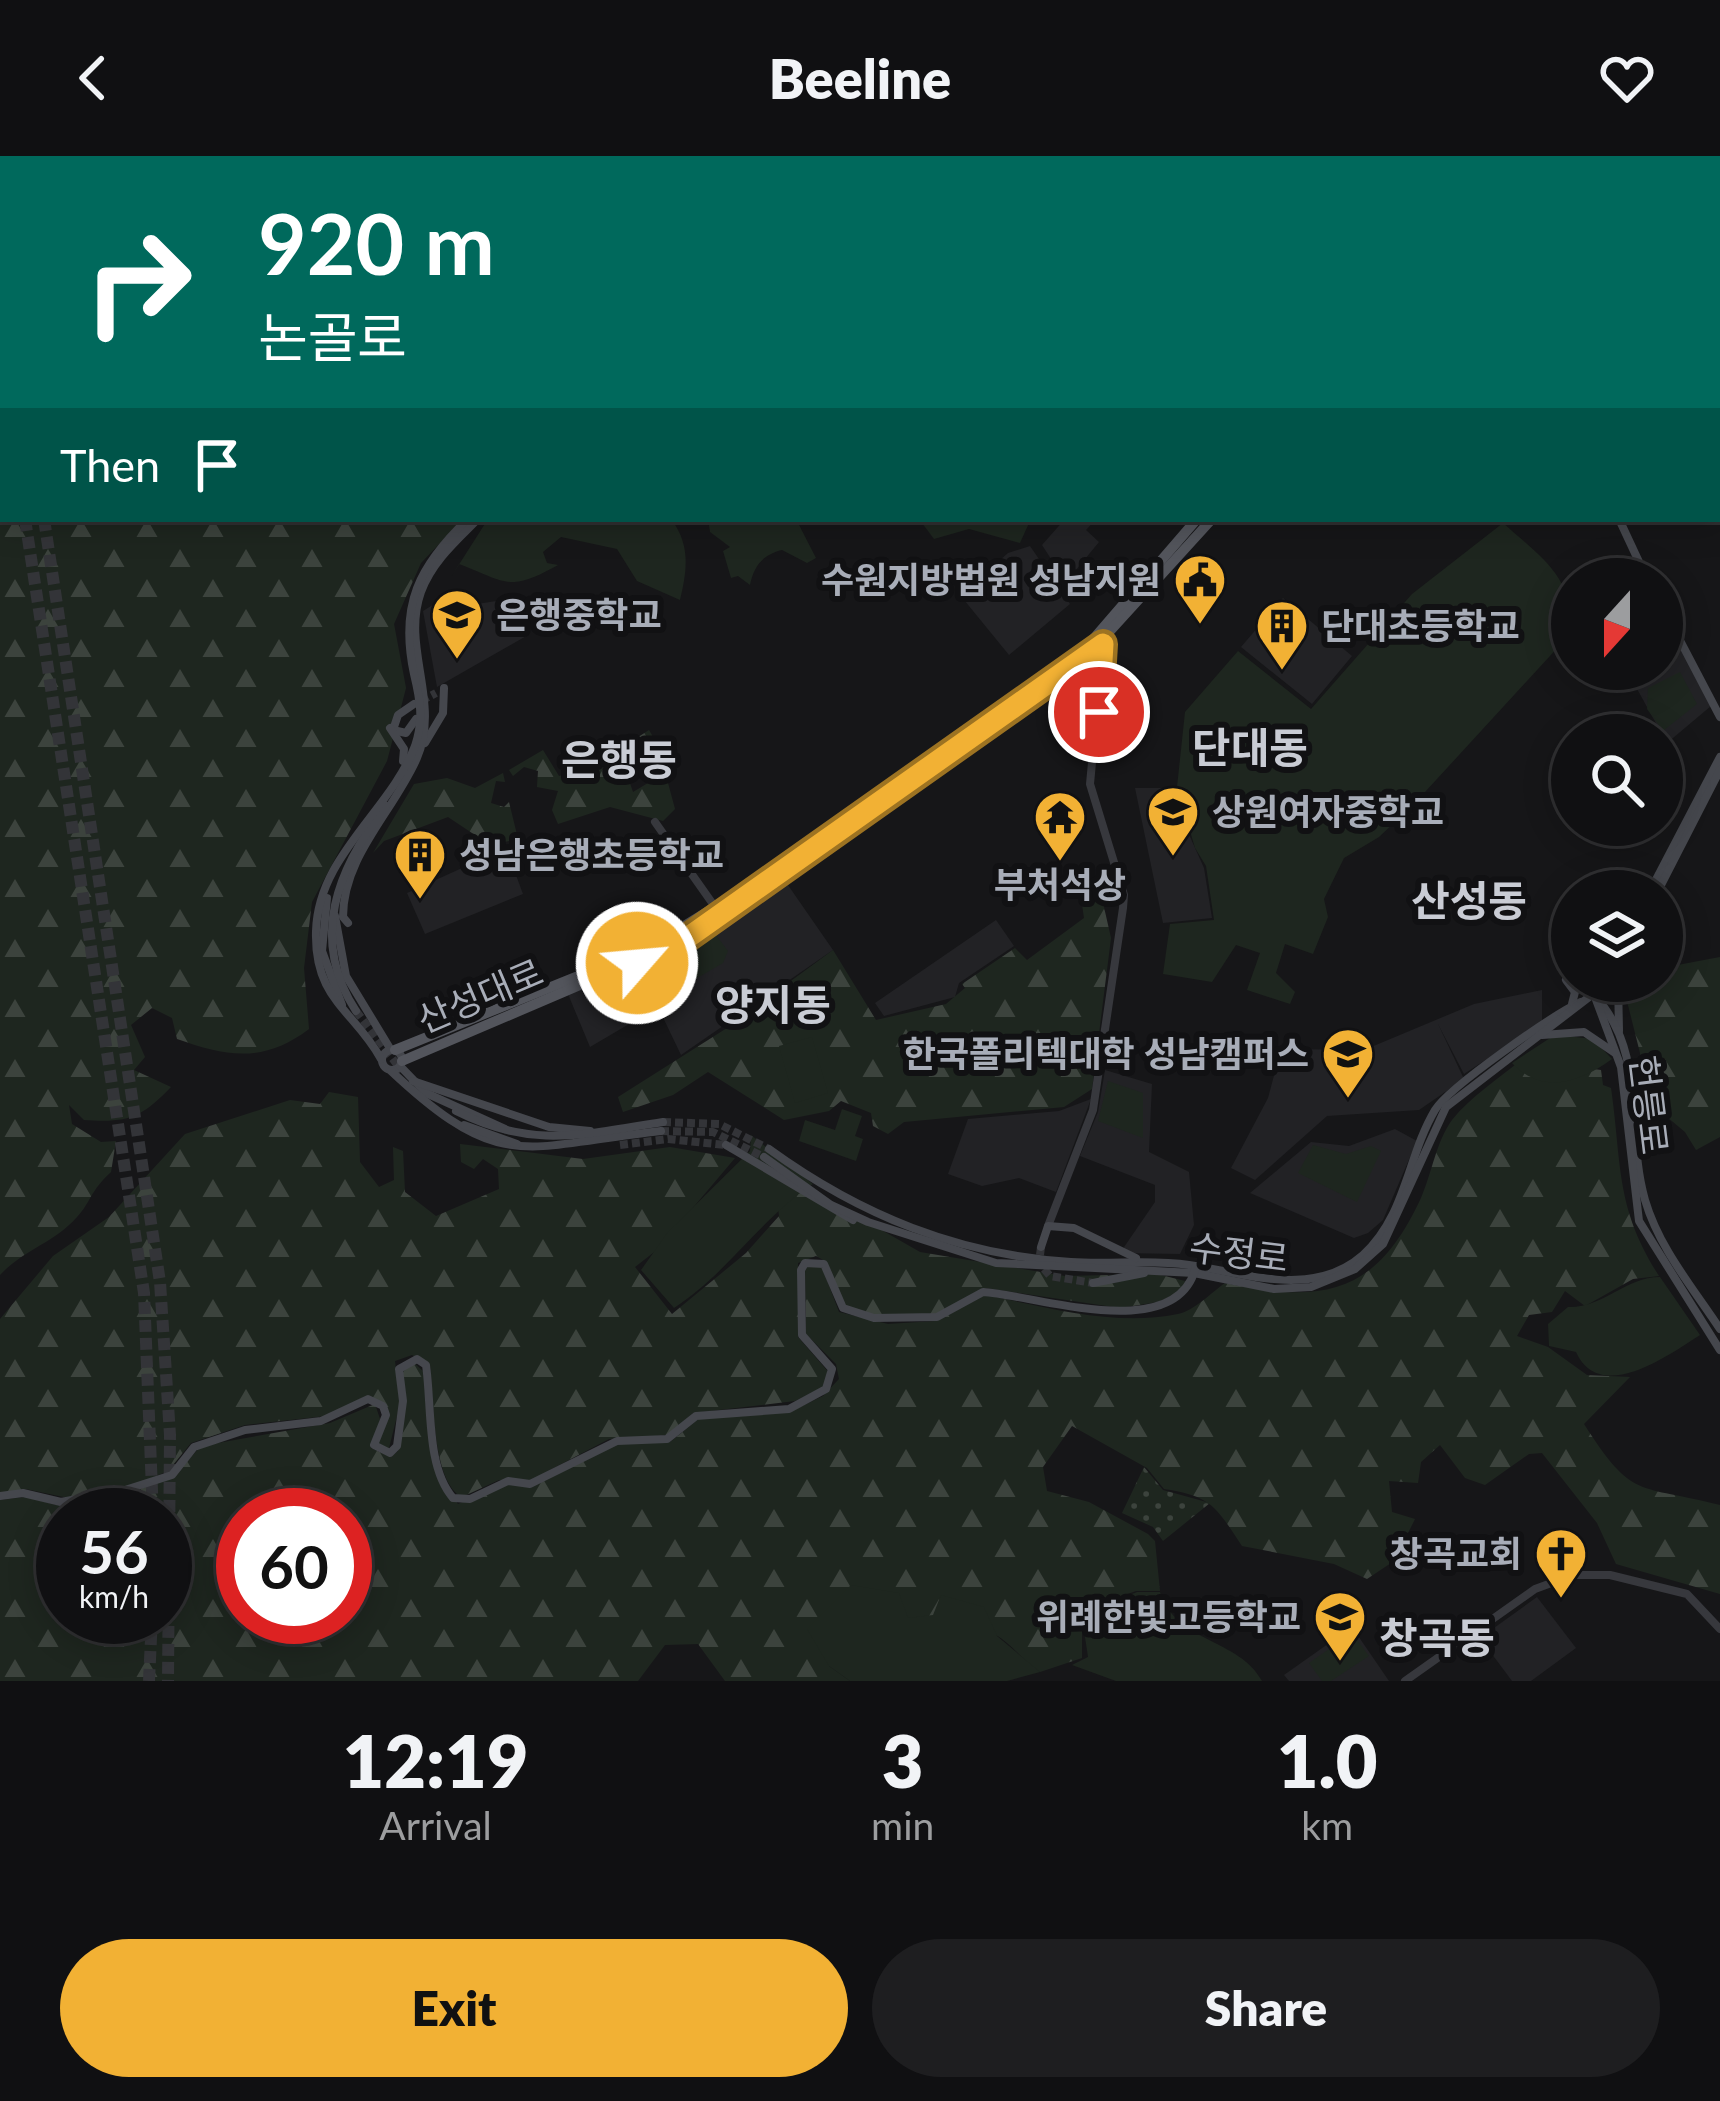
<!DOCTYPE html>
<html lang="en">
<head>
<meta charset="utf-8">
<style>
	body { margin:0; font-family:Lato,"Noto Sans KR",sans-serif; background:#1e1e20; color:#f1f3f6; height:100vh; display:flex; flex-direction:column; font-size:45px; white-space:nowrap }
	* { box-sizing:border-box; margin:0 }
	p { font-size:39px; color:#9c9d9f }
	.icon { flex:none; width:66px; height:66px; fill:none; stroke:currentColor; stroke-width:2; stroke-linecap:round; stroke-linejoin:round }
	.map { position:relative; height:1525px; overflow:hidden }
	.details { display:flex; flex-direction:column; background:#101012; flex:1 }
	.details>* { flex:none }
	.top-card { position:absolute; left:0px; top:0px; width:1722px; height:366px; box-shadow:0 6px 30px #0003,0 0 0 3px #303032; background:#00695c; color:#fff; overflow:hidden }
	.needle { width:78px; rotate:201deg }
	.tools { position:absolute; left:1551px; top:402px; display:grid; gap:24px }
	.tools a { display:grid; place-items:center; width:132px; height:132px; border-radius:50%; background:#101012; box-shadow:0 6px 30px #0003,0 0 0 3px #303032; font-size:60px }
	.speed { position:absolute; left:36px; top:1332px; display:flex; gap:24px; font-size:60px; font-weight:700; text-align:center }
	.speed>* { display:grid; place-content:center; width:156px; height:156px; border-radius:50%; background:#101012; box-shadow:0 6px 30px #0003,0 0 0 3px #303032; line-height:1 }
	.speed small { font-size:30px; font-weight:400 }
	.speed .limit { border:18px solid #d22; background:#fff; color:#111 }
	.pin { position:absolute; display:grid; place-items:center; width:102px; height:102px; color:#fff; margin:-51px; border:6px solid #fff; border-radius:50%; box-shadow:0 3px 12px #0007 }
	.me { position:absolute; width:132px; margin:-66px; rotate:63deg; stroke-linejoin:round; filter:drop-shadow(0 0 9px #0008) }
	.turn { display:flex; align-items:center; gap:42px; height:252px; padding:0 60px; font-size:54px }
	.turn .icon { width:156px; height:156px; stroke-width:2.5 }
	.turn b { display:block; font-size:84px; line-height:102px }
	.then { display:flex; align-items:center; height:114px; padding:0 60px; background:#0003; gap:24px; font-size:45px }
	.eta { display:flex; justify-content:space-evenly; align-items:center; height:204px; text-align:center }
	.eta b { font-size:72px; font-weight:800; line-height:84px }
	.action { display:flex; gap:24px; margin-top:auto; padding:24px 60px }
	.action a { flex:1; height:138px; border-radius:72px; background:#f2b134; color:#111; font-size:48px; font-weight:800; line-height:138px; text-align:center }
	.action a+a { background:#1e1e20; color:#f1f3f6 }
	header { display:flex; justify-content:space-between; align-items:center; height:156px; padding:0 60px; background:#101012; font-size:54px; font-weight:800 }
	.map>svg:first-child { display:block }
	.built { fill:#222225 }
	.grass { fill:url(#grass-dots) }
	.forest { fill:url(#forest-firs); fill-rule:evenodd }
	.park { fill:#1e261f }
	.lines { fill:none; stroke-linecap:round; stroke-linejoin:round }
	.secondary-tunnel { stroke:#333438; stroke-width:8; stroke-dasharray:8 4; stroke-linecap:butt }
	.motorway-tunnel { stroke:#333438; stroke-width:12; stroke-dasharray:12 6; stroke-linecap:butt }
	.tertiary { stroke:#37383d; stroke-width:8 }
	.secondary { stroke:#45474d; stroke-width:8 }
	.primary { stroke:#53555c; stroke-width:10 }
	.route-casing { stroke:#9d7322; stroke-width:30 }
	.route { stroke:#f2b134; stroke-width:21 }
	.labels { text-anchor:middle; stroke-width:12; stroke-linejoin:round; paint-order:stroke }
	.poi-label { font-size:36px; font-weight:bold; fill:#a8adb8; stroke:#111113; text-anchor:end }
	.street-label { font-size:36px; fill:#a8adb8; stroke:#111113 }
	.quarter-label { font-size:42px; font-weight:bold; fill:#c9ccd4; stroke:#111113 }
</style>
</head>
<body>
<header><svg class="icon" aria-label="back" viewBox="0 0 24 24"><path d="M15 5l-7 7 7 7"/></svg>Beeline<svg class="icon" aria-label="heart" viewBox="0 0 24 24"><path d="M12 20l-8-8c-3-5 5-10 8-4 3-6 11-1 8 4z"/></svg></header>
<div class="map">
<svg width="1720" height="1525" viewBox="0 0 1720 1525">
	<defs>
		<pattern id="grass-dots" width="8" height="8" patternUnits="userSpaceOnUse" patternTransform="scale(3)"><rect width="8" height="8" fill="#1e261f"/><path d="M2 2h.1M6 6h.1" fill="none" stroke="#3c433d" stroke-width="1.8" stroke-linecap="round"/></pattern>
		<pattern id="forest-firs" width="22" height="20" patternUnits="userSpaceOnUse" patternTransform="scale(3)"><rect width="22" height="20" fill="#1e261f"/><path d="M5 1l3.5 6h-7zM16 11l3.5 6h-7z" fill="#3c433d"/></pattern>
	</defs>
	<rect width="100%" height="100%" fill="#161618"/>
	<g class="built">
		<path d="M1065 363H1096L1086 374 1099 386 1066 426 1042 389Z"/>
		<path d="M1030 390 1070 448 1009 499 960 439 1008 397Z"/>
		<path d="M447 440 477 448 509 443 528 479 437 531 423 455Z"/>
		<path d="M1283 442 1352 500 1312 548 1241 491Z"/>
		<path d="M1665 463 1711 550 1667 587 1626 513H1662Z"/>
		<path d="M1135 632H1174L1180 641 1183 665 1204 712 1212 762 1163 767Z"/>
		<path d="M506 692 523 738 425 778 407 737Z"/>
		<path d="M781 719 833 794 681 899 658 851 590 891 568 838 608 822 622 839 643 831 637 811 689 787Z"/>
		<path d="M996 764 1014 790 959 827 955 841 884 860 875 847Z"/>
		<path d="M1542 834V867L1464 918 1438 868 1464 923 1419 954 1327 960 1255 1024 1231 1012 1268 942 1281 893 1364 894 1474 848Z"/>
		<path d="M1105 914 1152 928 1149 996 1189 1016 1194 1069 1180 1098 1120 1097 1155 1046V1029L1080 1000 1098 956Z"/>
		<path d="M1091 943 1056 1036 1019 1022 982 1030 948 1018 968 963 1059 955Z"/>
		<path d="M1395 973 1417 985 1383 1064 1368 1077 1354 1082 1250 1037 1311 986 1349 990Z"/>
		<path d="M1537 1441 1576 1492 1531 1525H1512L1480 1482Z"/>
		<path d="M1352 1471 1389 1525H1289L1284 1519Z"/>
	</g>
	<path class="grass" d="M1144 1311 1163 1334 1210 1347 1163 1385 1153 1371 1122 1357Z"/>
	<g class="forest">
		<path d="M0 0 482 3H3V363H463L421 407 394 468 406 532 387 605 312 746 304 812 309 873C264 907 228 901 177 883L172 862 152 852 131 869 145 901 134 914 171 931C141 962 128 967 84 964L69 949 72 968 101 986 116 985 111 1016C90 1035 91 1046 77 1061 54 1087 23 1094 0 1119Z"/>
		<path d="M649 574 656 586 624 610 633 636 653 624 668 627 675 653 663 665 610 651 558 668 552 654 558 635 537 631 538 615 524 611 513 620 509 614 543 594 559 620 589 613Z"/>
		<path d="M503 617 505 626 496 625 491 647 504 651 509 646 518 683 490 689 448 661 384 685 373 697 414 628 447 622 475 632Z"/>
		<path d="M1079 727 1099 729 1111 782 1092 933 1064 951 904 966 888 978 873 970 871 957 841 945 829 955 784 964 708 916 673 939 623 956 618 941 727 872 833 794 876 864 946 848 965 832 962 828 1015 792 1027 804 1084 762Z"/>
		<path d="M1720 801V981L1696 994 1685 976 1641 939 1640 897 1624 833 1634 825H1662V812Z"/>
		<path d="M1522 903 1601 914 1603 929 1611 932C1622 1009 1615 1051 1659 1120L1633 1123 1585 1150 1565 1135 1552 1156 1529 1159 1517 1180 1548 1191 1587 1219 1630 1221 1584 1268C1633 1345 1638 1328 1720 1349V1438L1616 1408 1597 1367 1542 1297 1529 1298 1485 1329 1465 1322 1440 1289 1421 1306 1418 1327 1389 1325 1392 1356 1415 1363 1394 1405 1367 1423 1334 1408 1242 1390C1216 1351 1212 1340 1164 1333L1147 1312 1072 1270 1043 1311 1047 1335 1089 1346 1148 1378 1155 1385 1160 1435H1136L1082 1454V1502L1040 1516C1024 1506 1012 1488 996 1479 926 1439 888 1474 829 1510L850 1525H725L698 1488 665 1489 638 1525H0V1344L26 1341 56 1349 92 1339 119 1340 172 1322 201 1290 330 1267 375 1248 380 1263 371 1292 391 1301 398 1295 406 1237 401 1216 413 1206 423 1215 437 1322 458 1348 504 1327 528 1330 617 1287 670 1286 700 1262 794 1254 823 1240 839 1223 836 1208 806 1178 805 1110 822 1111 839 1156 888 1168 935 1165 985 1139C1047 1151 1114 1171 1178 1158 1194 1155 1212 1136 1225 1127 1324 1148 1376 1139 1421 1042 1432 1017 1436 986 1452 964 1470 941 1500 922 1522 903ZM63 1359H165V1461H63ZM243 1359H345V1461H243Z"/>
		<path d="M329 936 358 941 360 1006 379 1031 394 1024 393 991 403 995 405 1036 436 1060 499 1033 498 1013 483 1003 474 1013 461 1006 460 988 583 1003 670 991 735 1002 658 1093 635 1111 672 1158 746 1097 779 1060 778 1050 808 1032 920 1096 1065 1120 1157 1118 1185 1125 1182 1135 1158 1146 1120 1152 986 1132 936 1158 873 1159 843 1149 825 1105 816 1100 798 1107V1181L831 1219 822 1232 795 1245 693 1257 669 1279 609 1283 529 1325 499 1324 462 1341C432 1326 434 1242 430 1209L412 1199 395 1205 400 1248 388 1296 377 1287 386 1248 366 1240 326 1260 245 1269 191 1287 168 1315 123 1334H95L68 1342 26 1333 0 1338V1163L53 1100 109 1061 185 978 290 944 320 948Z"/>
	</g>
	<g class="park">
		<path d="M488 363H671C691 389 687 415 680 444L637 425 617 393 561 381 543 396 547 407 558 409C508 437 507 426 459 408L451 421Z"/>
		<path d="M708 363H796L816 402 807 407 782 394C762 399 754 410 750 429L738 420 731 422 723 395 730 391 710 376Z"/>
		<path d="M919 363 1029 367 1020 387 969 373 934 383Z"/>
		<path d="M1503 367C1543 403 1572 419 1572 476L1414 648 1379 681 1344 702 1324 743 1328 761 1313 798 1285 788 1276 817 1295 836 1290 848 1247 834 1260 797 1236 789 1212 826 1163 818 1170 768 1214 764 1206 710 1195 692 1177 631 1185 556 1238 495 1311 553 1412 438Z"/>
		<path d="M1680 516 1697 548 1663 575 1647 553 1648 532Z"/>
		<path d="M716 779 728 795 723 807 656 846 644 815Z"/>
		<path d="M1567 880 1593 883 1612 903C1579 927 1542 939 1512 907L1550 882Z"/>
		<path d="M812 881 828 937 795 947 779 890Z"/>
		<path d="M1108 925 1143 937V982L1098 965Z"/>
		<path d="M842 953 862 960 855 980 863 983 856 1005 799 985 805 964 835 974Z"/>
		<path d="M751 979 813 1028C762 1061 728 1117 674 1152L641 1114 668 1076 750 995Z"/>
		<path d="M1313 989 1346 998 1371 990 1381 995 1357 1046 1298 1017Z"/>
		<path d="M1660 1121 1700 1179C1669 1199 1600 1249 1576 1196L1549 1190 1548 1168 1568 1151C1604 1152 1625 1121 1660 1121Z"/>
		<path d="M851 1429 899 1437 908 1462 933 1459 941 1439 984 1451 997 1480 1040 1516 1007 1525H850L829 1510 807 1473Z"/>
		<path d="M1137 1436H1160C1175 1486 1240 1483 1262 1525H1116L1072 1509 1088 1501 1083 1468 1091 1454Z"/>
		<path d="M1352 1477 1369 1500 1331 1525H1322L1309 1507Z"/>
	</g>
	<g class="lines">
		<g class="secondary-tunnel">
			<path d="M421 545 436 537"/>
			<path d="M356 855 402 915"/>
			<path d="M663 966 719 968 769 993"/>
			<path d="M661 975 713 976 764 1001"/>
			<path d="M620 989 668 983 726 989"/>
			<path d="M1041 1091 1039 1107 1050 1120 1093 1127"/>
		</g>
		<g class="motorway-tunnel">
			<path d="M0 74 3 94"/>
			<path d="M0 201 3 220"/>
			<path d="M25 363 144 1137 153 1359"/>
			<path d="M44 363 160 1126 170 1279 168 1525"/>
			<path d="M149 1525 152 1461"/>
		</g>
		<g class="tertiary">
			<path d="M948 3 949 0"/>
			<path d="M655 666 715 751"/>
			<path d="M1048 1070 1093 954 1123 752 1124 739 1090 628 1103 488"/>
			<path d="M1405 1525 1535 1433 1573 1419H1610L1687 1438 1720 1473"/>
		</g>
		<g class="secondary">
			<path d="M485 0 486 3"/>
			<path d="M1538 0 1539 3"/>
			<path d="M499 3V0"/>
			<path d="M505 3V0"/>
			<path d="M1619 363 1647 423"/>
			<path d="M1662 450 1720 561"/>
			<path d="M414 548 398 559 393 574 406 577 416 563"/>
			<path d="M390 572 404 593 403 605"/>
			<path d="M425 587 443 557 444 532"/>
			<path d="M1650 735 1720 601"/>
			<path d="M1658 735 1720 614"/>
			<path d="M327 742 322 795 342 849"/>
			<path d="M335 760 346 820 391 894"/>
			<path d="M348 767 343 761C343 700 394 655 417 602 441 545 401 492 421 436 432 406 456 385 478 363"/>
			<path d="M1566 824 1575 836 1572 848"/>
			<path d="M1618 825 1619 875"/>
			<path d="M1595 840C1648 898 1625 975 1645 1044 1659 1092 1693 1132 1720 1173"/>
			<path d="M1595 841 1621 911 1639 1065 1720 1194"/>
			<path d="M356 855C309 783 337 713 386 650"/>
			<path d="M1542 879 1584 876 1615 897"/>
			<circle cx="392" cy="904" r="10"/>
			<path d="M381 903C354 854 314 844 316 775 318 700 390 655 415 590 424 564 420 543 414 518 399 449 419 410 468 363"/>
			<path d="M400 910 426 937 505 973"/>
			<path d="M391 915C502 1019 524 990 661 975"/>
			<path d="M413 925 549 971 590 975"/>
			<path d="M456 955C533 994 583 978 663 966"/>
			<path d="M464 969 517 988"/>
			<path d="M726 989 853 1064"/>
			<path d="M769 993C860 1059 958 1099 1071 1106 1110 1109 1150 1103 1189 1109 1246 1117 1313 1143 1363 1099 1406 1060 1407 1001 1435 954 1449 931 1554 858 1581 846"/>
			<path d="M764 1001 831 1049 868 1066 996 1107 1194 1117 1274 1133 1311 1131 1355 1113 1383 1088 1446 951 1610 825"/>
			<path d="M1041 1091 1048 1070 1074 1072 1136 1102"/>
			<path d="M1093 1127 1144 1117"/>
			<path d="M0 1340 23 1337 61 1346 125 1334 172 1319 194 1291 245 1274 321 1265 368 1243 383 1250 386 1259 374 1289 390 1297 397 1290 403 1245 399 1213 417 1203 426 1209C432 1250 426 1311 453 1342L470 1343 508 1325 530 1328 617 1285 667 1283 696 1260 789 1253 826 1233 832 1213 802 1179 801 1114 805 1107 824 1108 843 1152 874 1162 937 1161 983 1136C1035 1139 1178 1190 1196 1110"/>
		</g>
		<g class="primary">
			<path d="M1513 3 1516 0"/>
			<path d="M1528 3 1531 0"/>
			<path d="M1547 3 1548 0"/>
			<path d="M395 894 650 791 715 751 1083 495 1197 363"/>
			<path d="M402 905 683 785 1080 508 1212 363"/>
		</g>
	</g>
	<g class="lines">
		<g class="route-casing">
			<path id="route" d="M637 807 683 785 1103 488 1099 556"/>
		</g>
		<use href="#route" class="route"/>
	</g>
	<defs>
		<g id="civic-pin" transform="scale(2.7)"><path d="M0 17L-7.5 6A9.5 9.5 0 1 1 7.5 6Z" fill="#f2b134" stroke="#111113"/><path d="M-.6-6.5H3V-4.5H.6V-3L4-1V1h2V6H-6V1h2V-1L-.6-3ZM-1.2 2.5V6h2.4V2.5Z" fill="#111"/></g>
		<g id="school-pin" transform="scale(2.7)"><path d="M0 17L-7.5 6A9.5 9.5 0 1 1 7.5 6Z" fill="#f2b134" stroke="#111113"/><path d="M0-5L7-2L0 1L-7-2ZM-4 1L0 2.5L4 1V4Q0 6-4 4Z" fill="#111"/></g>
		<g id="building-pin" transform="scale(2.7)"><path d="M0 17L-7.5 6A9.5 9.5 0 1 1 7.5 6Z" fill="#f2b134" stroke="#111113"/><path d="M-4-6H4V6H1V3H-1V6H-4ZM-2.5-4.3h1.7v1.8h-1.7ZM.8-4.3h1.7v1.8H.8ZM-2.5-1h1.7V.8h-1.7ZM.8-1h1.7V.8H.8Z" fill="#111"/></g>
		<g id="temple-pin" transform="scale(2.7)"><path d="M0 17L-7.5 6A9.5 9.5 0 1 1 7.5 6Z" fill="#f2b134" stroke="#111113"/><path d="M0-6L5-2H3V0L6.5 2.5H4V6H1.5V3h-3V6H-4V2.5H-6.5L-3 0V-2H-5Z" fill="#111"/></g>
		<g id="university-pin" transform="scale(2.7)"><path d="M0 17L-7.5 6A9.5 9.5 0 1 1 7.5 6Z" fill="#f2b134" stroke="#111113"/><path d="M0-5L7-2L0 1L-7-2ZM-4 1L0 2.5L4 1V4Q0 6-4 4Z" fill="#111"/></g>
		<g id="church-pin" transform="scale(2.7)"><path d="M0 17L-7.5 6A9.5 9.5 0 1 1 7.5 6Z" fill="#f2b134" stroke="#111113"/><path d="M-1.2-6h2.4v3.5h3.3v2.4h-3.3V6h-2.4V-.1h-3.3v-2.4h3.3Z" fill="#111"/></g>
	</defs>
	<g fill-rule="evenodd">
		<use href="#civic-pin" x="1200" y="424"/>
		<use href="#school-pin" x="457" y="459"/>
		<use href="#building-pin" x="1282" y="470"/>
		<use href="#school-pin" x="1173" y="656"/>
		<use href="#temple-pin" x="1060" y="661"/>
		<use href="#building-pin" x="420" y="699"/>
		<use href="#university-pin" x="1348" y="898"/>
		<use href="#church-pin" x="1561" y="1398"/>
		<use href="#school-pin" x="1340" y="1461"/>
	</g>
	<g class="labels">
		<g class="poi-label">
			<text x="1161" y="437">수원지방법원 성남지원</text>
			<text x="496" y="472" text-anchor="start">은행중학교</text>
			<text x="1321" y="483" text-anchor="start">단대초등학교</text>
			<text x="1212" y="669" text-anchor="start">상원여자중학교</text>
			<text x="459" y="712" text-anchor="start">성남은행초등학교</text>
			<text x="1060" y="742" text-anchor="middle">부처석상</text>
			<text x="1309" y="911">한국폴리텍대학 성남캠퍼스</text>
			<text x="1522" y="1411">창곡교회</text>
			<text x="1301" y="1474">위례한빛고등학교</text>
		</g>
		<g class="street-label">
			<text transform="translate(480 840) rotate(-23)" y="13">산성대로</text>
			<text transform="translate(1649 949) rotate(83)" y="13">헌릉로</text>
			<text transform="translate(1239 1097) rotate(7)" y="13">수정로</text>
		</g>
		<g class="quarter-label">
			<text x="1250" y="607">단대동</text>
			<text x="619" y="619">은행동</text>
			<text x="1469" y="760">산성동</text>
			<text x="773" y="864">양지동</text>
			<text x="1437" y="1497">창곡동</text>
		</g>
	</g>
</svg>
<div class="tools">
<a><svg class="needle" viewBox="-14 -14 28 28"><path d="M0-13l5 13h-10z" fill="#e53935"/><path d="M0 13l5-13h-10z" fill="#9c9d9f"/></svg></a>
<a><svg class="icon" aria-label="search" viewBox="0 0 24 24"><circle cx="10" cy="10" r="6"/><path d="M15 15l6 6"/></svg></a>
<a><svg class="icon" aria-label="layers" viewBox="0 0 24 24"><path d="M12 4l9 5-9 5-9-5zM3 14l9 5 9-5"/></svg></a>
</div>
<div class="speed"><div>56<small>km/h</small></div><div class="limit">60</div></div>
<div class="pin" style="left:1099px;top:556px;background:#d93025"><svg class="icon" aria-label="arrive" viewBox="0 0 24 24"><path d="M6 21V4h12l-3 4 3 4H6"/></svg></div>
<svg class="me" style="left:637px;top:807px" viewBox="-20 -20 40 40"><circle r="17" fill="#f2b134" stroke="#fff" stroke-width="3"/><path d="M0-11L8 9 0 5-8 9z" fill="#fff"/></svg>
<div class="top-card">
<div class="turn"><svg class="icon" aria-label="right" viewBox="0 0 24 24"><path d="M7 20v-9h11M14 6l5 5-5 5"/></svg><div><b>920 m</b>논골로</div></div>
<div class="then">Then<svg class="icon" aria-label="arrive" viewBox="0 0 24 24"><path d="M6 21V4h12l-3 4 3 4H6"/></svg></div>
</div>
</div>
<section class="details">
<div class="eta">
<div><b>12:19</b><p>Arrival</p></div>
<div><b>3</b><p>min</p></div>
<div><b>1.0</b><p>km</p></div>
</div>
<div class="action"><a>Exit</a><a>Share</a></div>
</section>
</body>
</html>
